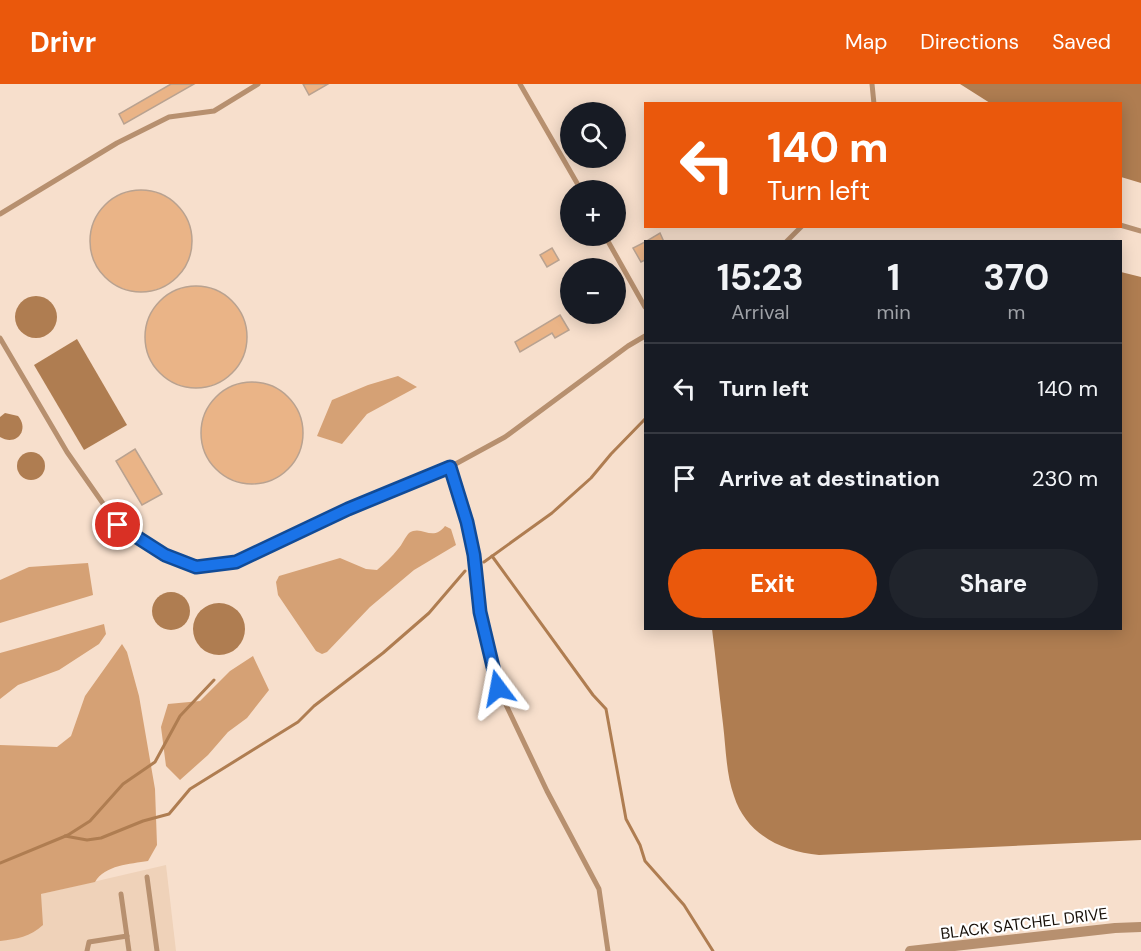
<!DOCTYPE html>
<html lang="en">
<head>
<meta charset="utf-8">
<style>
	body { margin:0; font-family:"DM Sans",sans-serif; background:#20242c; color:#f1f3f6; height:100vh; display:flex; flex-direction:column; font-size:22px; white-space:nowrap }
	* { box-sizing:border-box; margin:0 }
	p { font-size:20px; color:#9ea1a6 }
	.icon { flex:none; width:33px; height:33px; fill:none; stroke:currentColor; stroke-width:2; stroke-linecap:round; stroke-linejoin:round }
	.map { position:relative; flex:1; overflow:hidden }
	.details { position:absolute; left:644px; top:156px; width:478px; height:390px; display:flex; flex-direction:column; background:#171b24; border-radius:0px; box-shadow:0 3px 15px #0003 }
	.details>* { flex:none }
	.hud { position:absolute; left:644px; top:18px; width:478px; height:126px; border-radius:0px; box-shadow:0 3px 15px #0003; background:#ea580c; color:#fff; overflow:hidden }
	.tools { position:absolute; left:560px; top:18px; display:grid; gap:12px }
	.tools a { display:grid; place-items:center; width:66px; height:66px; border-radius:50%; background:#171b24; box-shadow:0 3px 15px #0003; font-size:30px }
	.pin { position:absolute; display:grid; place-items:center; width:51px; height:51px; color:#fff; margin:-26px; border:3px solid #fff; border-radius:50%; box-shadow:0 2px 6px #0007 }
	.me { position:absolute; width:66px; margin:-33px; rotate:347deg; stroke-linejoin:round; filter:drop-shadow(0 0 4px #0008) }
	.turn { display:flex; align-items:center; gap:21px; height:126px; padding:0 24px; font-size:27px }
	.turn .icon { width:78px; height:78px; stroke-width:2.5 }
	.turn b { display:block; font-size:42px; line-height:51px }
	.eta { display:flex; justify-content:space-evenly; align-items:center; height:102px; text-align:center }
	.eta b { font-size:36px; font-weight:700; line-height:42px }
	.button { display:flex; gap:12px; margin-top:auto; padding:12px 24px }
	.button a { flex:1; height:69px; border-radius:36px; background:#ea580c; color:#fff; font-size:24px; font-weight:700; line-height:69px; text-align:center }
	.button a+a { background:#20242c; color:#f1f3f6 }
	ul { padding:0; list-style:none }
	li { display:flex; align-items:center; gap:18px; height:90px; padding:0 24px; border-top:2px solid #363941 }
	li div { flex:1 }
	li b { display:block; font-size:22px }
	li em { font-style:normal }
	header { display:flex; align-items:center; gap:36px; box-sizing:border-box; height:84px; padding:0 30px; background:#ea580c; color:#fff }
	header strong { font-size:28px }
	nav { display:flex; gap:33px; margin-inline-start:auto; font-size:21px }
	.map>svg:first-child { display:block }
	.built { fill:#efd2b9 }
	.forest { fill:#d5a175 }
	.water { fill:#af7d51 }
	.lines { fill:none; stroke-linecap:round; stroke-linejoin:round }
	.stream { stroke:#af7d51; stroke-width:3 }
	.building { fill:#eab487; stroke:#b9a290; stroke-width:1.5 }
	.service { stroke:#b7906f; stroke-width:5 }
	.minor { stroke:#b7906f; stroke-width:10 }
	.route-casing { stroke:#114b97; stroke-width:15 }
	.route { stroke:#1a73e8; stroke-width:10 }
	.labels { text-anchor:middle; stroke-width:4.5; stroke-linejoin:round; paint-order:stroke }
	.street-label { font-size:16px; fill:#171009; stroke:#fff }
</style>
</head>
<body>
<header>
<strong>Drivr</strong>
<nav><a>Map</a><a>Directions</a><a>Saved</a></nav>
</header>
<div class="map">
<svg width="1141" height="867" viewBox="0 0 1141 867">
	<rect width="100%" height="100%" fill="#f7dfcc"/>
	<path class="built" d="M166 781 176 867H0V845L41 810Z"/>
	<g class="forest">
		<path d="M398 292 417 303 367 330 342 360 317 352 332 316 368 301Z"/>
		<path d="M445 442 451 445 456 461 414 486 370 523 327 568 322 570 316 567 278 511 276 498 279 492 340 474 366 485 377 486C384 480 392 473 398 465 402 461 405 453 409 449 422 440 432 459 445 442Z"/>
		<path d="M88 479 93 511 0 539V496L29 483Z"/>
		<path d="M104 540 106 550 99 560 59 586 18 601 0 615V569Z"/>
		<path d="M122 560 127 568 139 612 155 705 157 761 148 777C130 780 105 781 95 798L41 810 43 841C30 853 17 855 0 857V661L57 663 71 652 85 612Z"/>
		<path d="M253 572 269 606 247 634 228 648 208 671 180 696 166 682 161 643 168 620 200 617 230 587Z"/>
	</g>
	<g class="water">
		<path d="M960 0H1141V99L1121 93 1120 20 990 19Z"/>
		<path d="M1121 188 1141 193V756L819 771C782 768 746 750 734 712 726 690 726 664 723 640 719 608 716 576 712 545L1120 544Z"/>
		<circle cx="36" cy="233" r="21"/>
		<path d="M77 255 127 341 84 366 34 281Z"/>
		<path d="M5 329 18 332C30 346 16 363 0 353V333Z"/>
		<circle cx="31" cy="382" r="14"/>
		<circle cx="171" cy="527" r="19"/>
		<circle cx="219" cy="545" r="26"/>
	</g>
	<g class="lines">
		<g class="stream">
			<path d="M492 472 593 611 606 625 626 735 640 761 645 777 684 821 713 867"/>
			<path d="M484 478 552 429 591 394 611 370 645 335"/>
			<path d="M65 752 87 756 101 754 143 737 169 730 190 705 298 638 314 622 383 569 429 529 465 487"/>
			<path d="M0 779 68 751 90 737 123 700 155 678 180 632 214 596"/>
		</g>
	</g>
	<g class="building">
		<path d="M171 0H194L124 40 119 30Z"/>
		<path d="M303 0H328L309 11Z"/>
		<circle cx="141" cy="157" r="51"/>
		<path d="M660 149 664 158H645Z"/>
		<path d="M645 158V176L641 178 633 164Z"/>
		<path d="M552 164 559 176 547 183 540 171Z"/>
		<circle cx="196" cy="253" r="51"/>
		<path d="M560 231 569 246 555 254 552 249 520 268 515 258Z"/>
		<circle cx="252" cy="349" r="51"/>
		<path d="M135 365 162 410 142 421 116 377Z"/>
	</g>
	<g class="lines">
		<g class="service">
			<path d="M520 0 581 106"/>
			<path d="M872 0 874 20"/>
			<path d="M0 130 117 59 169 33 214 27 258 0"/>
			<path d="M1120 141 1141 147"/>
			<path d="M605 152 645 223"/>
			<path d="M786 158 802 142"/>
			<path d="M0 254 67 368 118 441 165 471 196 483 236 478 348 425 450 383 505 353 628 262 645 252"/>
			<path d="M450 383 467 438 474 471 480 529 498 604 547 707 599 805 608 867"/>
			<path d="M147 793 157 867"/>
			<path d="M121 810 129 867"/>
			<path d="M87 867 89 858 127 852"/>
		</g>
		<path class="minor" d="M910 867 1115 844 1141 843"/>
	</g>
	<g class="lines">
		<g class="route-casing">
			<path id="route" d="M118 441 165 471 196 483 236 478 348 425 450 383 467 438 474 471 480 528 498 604"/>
		</g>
		<use href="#route" class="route"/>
	</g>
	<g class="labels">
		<g class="street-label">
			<text transform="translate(1024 839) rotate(-7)" y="6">BLACK SATCHEL DRIVE</text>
		</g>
	</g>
</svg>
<div class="tools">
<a><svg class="icon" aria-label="search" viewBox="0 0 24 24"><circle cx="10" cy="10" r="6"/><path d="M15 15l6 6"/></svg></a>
<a>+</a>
<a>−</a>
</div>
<div class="pin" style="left:118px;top:441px;background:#d93025"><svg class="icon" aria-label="arrive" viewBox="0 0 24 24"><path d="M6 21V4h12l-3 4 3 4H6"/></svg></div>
<svg class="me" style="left:498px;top:604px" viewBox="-20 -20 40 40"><path d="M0-17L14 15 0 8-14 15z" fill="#1a73e8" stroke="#fff" stroke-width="4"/></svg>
<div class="hud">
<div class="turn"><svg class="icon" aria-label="left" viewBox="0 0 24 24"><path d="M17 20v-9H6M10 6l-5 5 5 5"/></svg><div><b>140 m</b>Turn left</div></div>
</div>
<section class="details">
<div class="eta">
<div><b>15:23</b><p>Arrival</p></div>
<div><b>1</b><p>min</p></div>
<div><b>370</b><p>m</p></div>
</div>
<ul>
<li><svg class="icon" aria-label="left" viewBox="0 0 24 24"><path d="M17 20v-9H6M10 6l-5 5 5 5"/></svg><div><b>Turn left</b></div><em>140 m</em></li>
<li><svg class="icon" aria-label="arrive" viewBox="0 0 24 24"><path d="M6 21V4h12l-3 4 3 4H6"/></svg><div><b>Arrive at destination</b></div><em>230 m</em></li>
</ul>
<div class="button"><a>Exit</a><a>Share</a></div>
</section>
</div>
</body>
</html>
